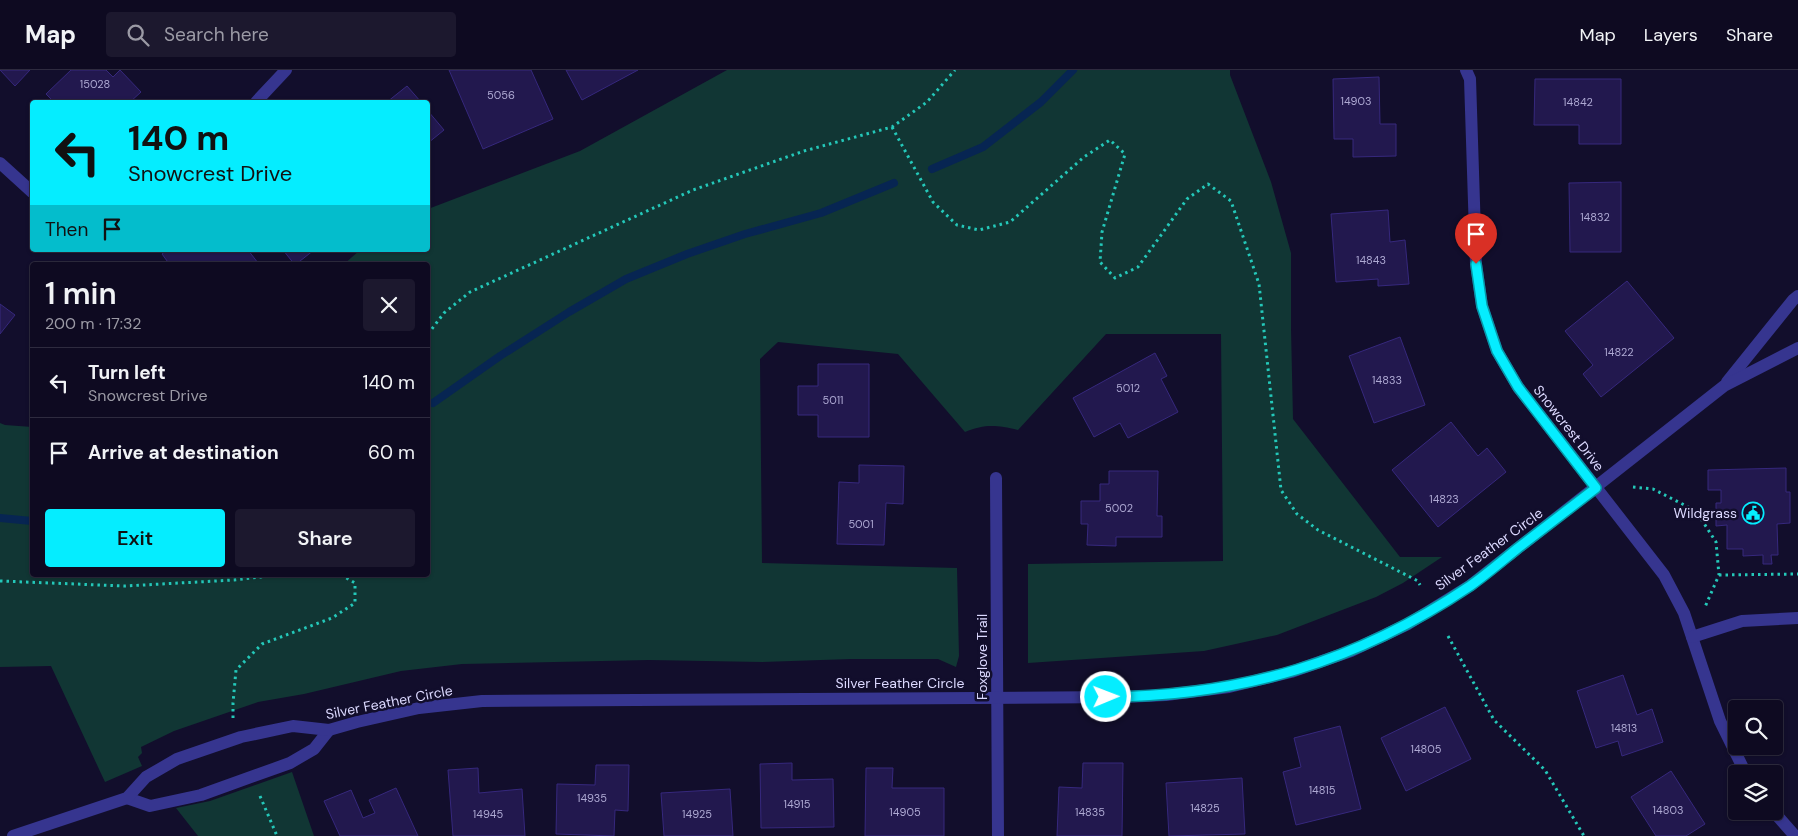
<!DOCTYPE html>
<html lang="en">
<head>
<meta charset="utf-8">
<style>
	body { margin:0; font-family:"DM Sans",sans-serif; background:#1c182e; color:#f1f3f6; height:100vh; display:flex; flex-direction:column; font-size:19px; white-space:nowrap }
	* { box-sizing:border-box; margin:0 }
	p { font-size:16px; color:#9b9aa5 }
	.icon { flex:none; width:28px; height:28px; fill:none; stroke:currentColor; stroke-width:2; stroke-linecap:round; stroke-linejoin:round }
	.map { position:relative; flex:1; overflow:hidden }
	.drawer { position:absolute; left:30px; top:192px; width:400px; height:315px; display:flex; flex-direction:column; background:#0e0a21; border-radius:5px; box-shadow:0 1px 4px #0004,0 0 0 1px #2e2b3f }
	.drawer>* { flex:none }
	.hud { position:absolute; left:30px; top:30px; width:400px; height:152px; border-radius:5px; box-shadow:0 1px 4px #0004,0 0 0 1px #2e2b3f; background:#05edff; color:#111; overflow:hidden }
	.buttons { position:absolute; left:1728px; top:630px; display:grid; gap:10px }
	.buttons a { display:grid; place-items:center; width:55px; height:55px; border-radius:5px; background:#0e0a21; box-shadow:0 1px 4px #0004,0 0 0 1px #2e2b3f; font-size:25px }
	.pin { position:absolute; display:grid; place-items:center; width:42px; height:42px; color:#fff; margin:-51px -21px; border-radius:50% 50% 50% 0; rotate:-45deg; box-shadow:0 0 5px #0007 }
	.pin .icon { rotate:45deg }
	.me { position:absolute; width:55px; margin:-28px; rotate:89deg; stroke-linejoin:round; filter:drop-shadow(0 0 4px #0008) }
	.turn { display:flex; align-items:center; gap:18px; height:105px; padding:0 15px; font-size:22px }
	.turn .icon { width:65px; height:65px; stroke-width:2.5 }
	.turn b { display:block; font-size:35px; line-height:42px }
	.then { display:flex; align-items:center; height:48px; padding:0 15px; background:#0003; gap:10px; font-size:19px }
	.round { display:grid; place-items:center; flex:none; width:52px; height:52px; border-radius:5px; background:#1c182e }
	.overview { display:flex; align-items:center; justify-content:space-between; height:85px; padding:0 15px }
	h1 { font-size:30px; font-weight:600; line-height:38px }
	.cta { display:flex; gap:10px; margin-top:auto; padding:10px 15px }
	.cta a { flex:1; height:58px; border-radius:5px; background:#05edff; color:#111; font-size:20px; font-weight:600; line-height:58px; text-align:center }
	.cta a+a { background:#1c182e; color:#f1f3f6 }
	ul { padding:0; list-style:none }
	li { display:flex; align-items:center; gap:15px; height:70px; padding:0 15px; border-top:1px solid #2e2b3f }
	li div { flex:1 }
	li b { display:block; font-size:19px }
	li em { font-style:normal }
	header { display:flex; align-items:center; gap:30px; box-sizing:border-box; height:70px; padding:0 25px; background:#0e0a21; border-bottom:1px solid #2e2b3f }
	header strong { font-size:24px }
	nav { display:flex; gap:28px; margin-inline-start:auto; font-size:18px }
	.search { width:350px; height:45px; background:#1c182e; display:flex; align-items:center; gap:12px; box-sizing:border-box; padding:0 18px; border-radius:5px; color:#9b9aa5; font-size:19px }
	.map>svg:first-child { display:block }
	.green { fill:#113634 }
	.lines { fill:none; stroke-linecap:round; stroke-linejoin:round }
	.stream { stroke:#072552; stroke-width:8 }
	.building { fill:#22184e; stroke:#36287d }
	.path { stroke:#24c8b9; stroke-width:3; stroke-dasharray:2.5 4; stroke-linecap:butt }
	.minor { stroke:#36358f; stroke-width:12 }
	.route-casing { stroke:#039aa6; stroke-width:12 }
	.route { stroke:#05edff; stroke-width:9 }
	.labels { text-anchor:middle; stroke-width:5; stroke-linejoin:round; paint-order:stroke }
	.number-label { font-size:11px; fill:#aea9d3 }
	.street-label { font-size:14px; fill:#dcd9ff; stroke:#120e2c }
	.poi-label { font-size:14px; fill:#dcd9ff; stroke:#120e2c; text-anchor:end }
</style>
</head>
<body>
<header>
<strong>Map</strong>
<div class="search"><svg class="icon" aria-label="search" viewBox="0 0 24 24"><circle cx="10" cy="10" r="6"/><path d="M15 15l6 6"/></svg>Search here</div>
<nav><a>Map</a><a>Layers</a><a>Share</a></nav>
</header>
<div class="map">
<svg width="1798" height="766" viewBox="0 0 1798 766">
	<rect width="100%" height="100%" fill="#120e2c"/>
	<g class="green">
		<path d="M727 0H1230V5L1271 112 1291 183V259L1293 349 1400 487H1442L1403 513 1376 527 1277 565 1204 581 1028 593V494L1223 491 1221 264H1106L1018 360C996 355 985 354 965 362L898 284 778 272 760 289 762 493 957 498 959 586 956 597 938 589H851L762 592 649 590 462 594 401 601 304 624 258 632 174 661 141 677 142 683 138 687 142 696 105 712 51 596 0 597V353L5 355 32 357V505H428V195H343L360 180H428V139L580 81Z"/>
		<path d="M292 702 314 766H198L176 738 210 731Z"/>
	</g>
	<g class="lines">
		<g class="stream">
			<path d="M932 99 983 77 1041 32 1073 0"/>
			<path d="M433 333 500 286 569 242 626 209 687 184 745 164 821 143 894 113"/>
			<path d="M0 448 32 451"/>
		</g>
	</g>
	<g class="building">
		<path d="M0 0H30L15 16Z"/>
		<path d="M71 0H106L113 7 120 0 141 22 130 32H54L46 24Z"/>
		<path d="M449 0H531L553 49 483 79Z"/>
		<path d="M566 0H638L582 30Z"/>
		<path d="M1379 7 1380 54H1396V86L1353 87V69H1334L1333 9Z"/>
		<path d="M1535 9H1621V74H1579V55H1534Z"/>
		<path d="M407 16 421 32H387Z"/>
		<path d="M428 41 444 60 428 73Z"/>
		<path d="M1621 112V182H1570L1569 113Z"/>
		<path d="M1388 140 1390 172 1405 170 1409 214 1378 216V209L1336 212 1331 144Z"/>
		<path d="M167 180H248L258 193 256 195H170L162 184Z"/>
		<path d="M283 180H314L295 195Z"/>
		<path d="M1627 211 1674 268 1601 327 1583 304 1593 295 1565 261Z"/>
		<path d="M0 234 15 245 0 264Z"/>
		<path d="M1400 267 1425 335 1374 353 1349 286Z"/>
		<path d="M1155 283 1167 306 1161 309 1178 342 1128 368 1120 353 1094 367 1073 328Z"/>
		<path d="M818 294H869V367H818V345H798V316H818Z"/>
		<path d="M1451 352 1478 386 1487 378 1506 402 1438 457 1392 400Z"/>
		<path d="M859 395 904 396 903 434 886 433 884 475 837 474 839 412 859 413Z"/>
		<path d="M1786 398V422H1790V453L1777 454 1778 485H1771L1772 494H1763V485L1743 486V479H1727V455L1716 456V433H1721V420H1708V400Z"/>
		<path d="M1109 401H1158L1157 446H1162V467H1116V476L1087 475 1088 454H1081V431H1100V414H1109Z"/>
		<path d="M1623 605 1637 645 1652 639 1663 672 1622 686 1618 671 1596 678 1577 621Z"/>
		<path d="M1445 637 1471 689 1406 721 1381 668Z"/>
		<path d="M1340 656 1361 739 1296 755 1283 702 1301 697 1294 668Z"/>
		<path d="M792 693V710L833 709 834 757 761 758 760 694Z"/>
		<path d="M1083 693H1123L1122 766H1057L1059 717 1082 718Z"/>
		<path d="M596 695H629L628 741 615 740 614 766 556 764 557 714 595 715Z"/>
		<path d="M478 698 479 723 522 719 525 766H453L448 700Z"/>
		<path d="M866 698H893L892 718H944V766H865Z"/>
		<path d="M1671 701 1705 754 1686 766H1656L1631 727Z"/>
		<path d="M1242 708 1245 764 1169 766 1166 713Z"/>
		<path d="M396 718 418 766H340L324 731 351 720 363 748 375 743 369 730Z"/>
		<path d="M730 719 733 766H664L661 723Z"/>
	</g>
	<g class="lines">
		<g class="path">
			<path d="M892 57 933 132 957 155 979 160 1010 152 1084 87 1110 70 1125 84 1102 162 1100 192 1115 208 1138 197 1187 129 1208 114 1231 131 1259 214 1281 420 1297 444 1318 460 1418 511 1420 515"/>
			<path d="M428 264 444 243 470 222 693 120 804 81 892 57 927 32 955 0"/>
			<path d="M1633 417 1653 419 1696 441 1716 472 1719 505 1705 537"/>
			<path d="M1719 505 1798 504"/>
			<path d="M0 511 125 516 234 510 279 505"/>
			<path d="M1448 566 1494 650 1545 700 1584 766"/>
			<path d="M233 648V633L236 600 262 574 332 548 355 533V513L341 505"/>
			<path d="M260 726 277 766"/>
		</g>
		<g class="minor">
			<path d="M1466 0 1470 9 1476 194 1482 236 1497 281 1518 317 1664 505 1684 543 1720 651 1746 704"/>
			<path d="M256 32 286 0"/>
			<path d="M0 93 32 122"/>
			<path d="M1727 312 1793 230 1798 226"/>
			<path d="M996 408 998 766"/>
			<path d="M1692 567 1742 551 1798 548"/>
			<path d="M127 728 150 736 201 725 290 693 314 679 329 660"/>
			<path d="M1773 741 1795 766"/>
			<path d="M13 766 127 728 146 707 177 689 241 667 293 656 329 660 357 652 419 638 482 631 1124 627 1166 625 1229 617 1291 602 1351 581 1408 554 1471 515 1724 316 1798 278"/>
		</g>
	</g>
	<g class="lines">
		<g class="route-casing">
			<path id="route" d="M1106 627C1242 626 1357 592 1470 516 1487 504 1502 491 1518 478 1544 458 1570 438 1596 418L1518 317 1497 281 1482 236 1476 194"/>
		</g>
		<use href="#route" class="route"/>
	</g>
	<defs>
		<g id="civic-ring" transform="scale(1.125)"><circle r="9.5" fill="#120e2c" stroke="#05edff" stroke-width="1.5"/><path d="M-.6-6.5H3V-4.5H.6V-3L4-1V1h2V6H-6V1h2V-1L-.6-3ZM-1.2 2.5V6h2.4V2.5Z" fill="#05edff"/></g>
	</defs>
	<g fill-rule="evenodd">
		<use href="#civic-ring" x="1753" y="443"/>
	</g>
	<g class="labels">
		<g class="number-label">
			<text x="95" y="18">15028</text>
			<text x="501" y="29">5056</text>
			<text x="1356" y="35">14903</text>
			<text x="1578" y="36">14842</text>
			<text x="1595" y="151">14832</text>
			<text x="1371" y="194">14843</text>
			<text x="1619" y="286">14822</text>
			<text x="1387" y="314">14833</text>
			<text x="1128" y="322">5012</text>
			<text x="833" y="334">5011</text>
			<text x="1444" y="433">14823</text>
			<text x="1119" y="442">5002</text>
			<text x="861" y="458">5001</text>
			<text x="1624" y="662">14813</text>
			<text x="1426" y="683">14805</text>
			<text x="1322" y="724">14815</text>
			<text x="592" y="732">14935</text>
			<text x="797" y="738">14915</text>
			<text x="1205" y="742">14825</text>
			<text x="1668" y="744">14803</text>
			<text x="905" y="746">14905</text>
			<text x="1090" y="746">14835</text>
			<text x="488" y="748">14945</text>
			<text x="697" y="748">14925</text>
		</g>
		<g class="street-label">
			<text transform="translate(1569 358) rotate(52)" y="5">Snowcrest Drive</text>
			<text transform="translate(1489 479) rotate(-36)" y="5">Silver Feather Circle</text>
			<text transform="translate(982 587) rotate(-90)" y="5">Foxglove Trail</text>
			<text x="900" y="618">Silver Feather Circle</text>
			<text transform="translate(389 632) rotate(-11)" y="5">Silver Feather Circle</text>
		</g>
		<g class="poi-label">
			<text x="1737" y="448">Wildgrass</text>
		</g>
	</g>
</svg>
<div class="buttons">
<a><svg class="icon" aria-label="search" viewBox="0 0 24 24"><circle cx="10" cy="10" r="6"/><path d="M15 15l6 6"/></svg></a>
<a><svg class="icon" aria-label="layers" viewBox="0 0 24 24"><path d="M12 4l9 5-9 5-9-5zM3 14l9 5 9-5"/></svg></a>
</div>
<div class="pin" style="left:1476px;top:194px;background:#d93025"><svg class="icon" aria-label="arrive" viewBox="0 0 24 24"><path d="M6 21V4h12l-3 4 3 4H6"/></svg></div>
<svg class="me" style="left:1106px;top:627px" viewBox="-20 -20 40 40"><circle r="17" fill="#05edff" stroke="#fff" stroke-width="3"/><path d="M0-11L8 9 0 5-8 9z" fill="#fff"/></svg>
<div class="hud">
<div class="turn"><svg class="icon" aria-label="left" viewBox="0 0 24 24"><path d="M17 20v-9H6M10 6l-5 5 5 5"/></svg><div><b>140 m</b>Snowcrest Drive</div></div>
<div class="then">Then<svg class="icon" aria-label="arrive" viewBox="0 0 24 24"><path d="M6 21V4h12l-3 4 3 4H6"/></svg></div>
</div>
<section class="drawer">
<div class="overview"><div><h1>1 min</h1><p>200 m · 17:32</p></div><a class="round"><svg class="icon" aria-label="close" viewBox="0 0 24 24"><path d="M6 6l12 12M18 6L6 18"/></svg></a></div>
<ul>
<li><svg class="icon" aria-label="left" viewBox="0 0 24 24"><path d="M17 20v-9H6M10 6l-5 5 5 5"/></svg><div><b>Turn left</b><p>Snowcrest Drive</p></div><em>140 m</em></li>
<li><svg class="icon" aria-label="arrive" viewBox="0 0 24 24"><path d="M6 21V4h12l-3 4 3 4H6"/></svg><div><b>Arrive at destination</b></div><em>60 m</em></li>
</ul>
<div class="cta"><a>Exit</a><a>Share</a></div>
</section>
</div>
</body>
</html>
